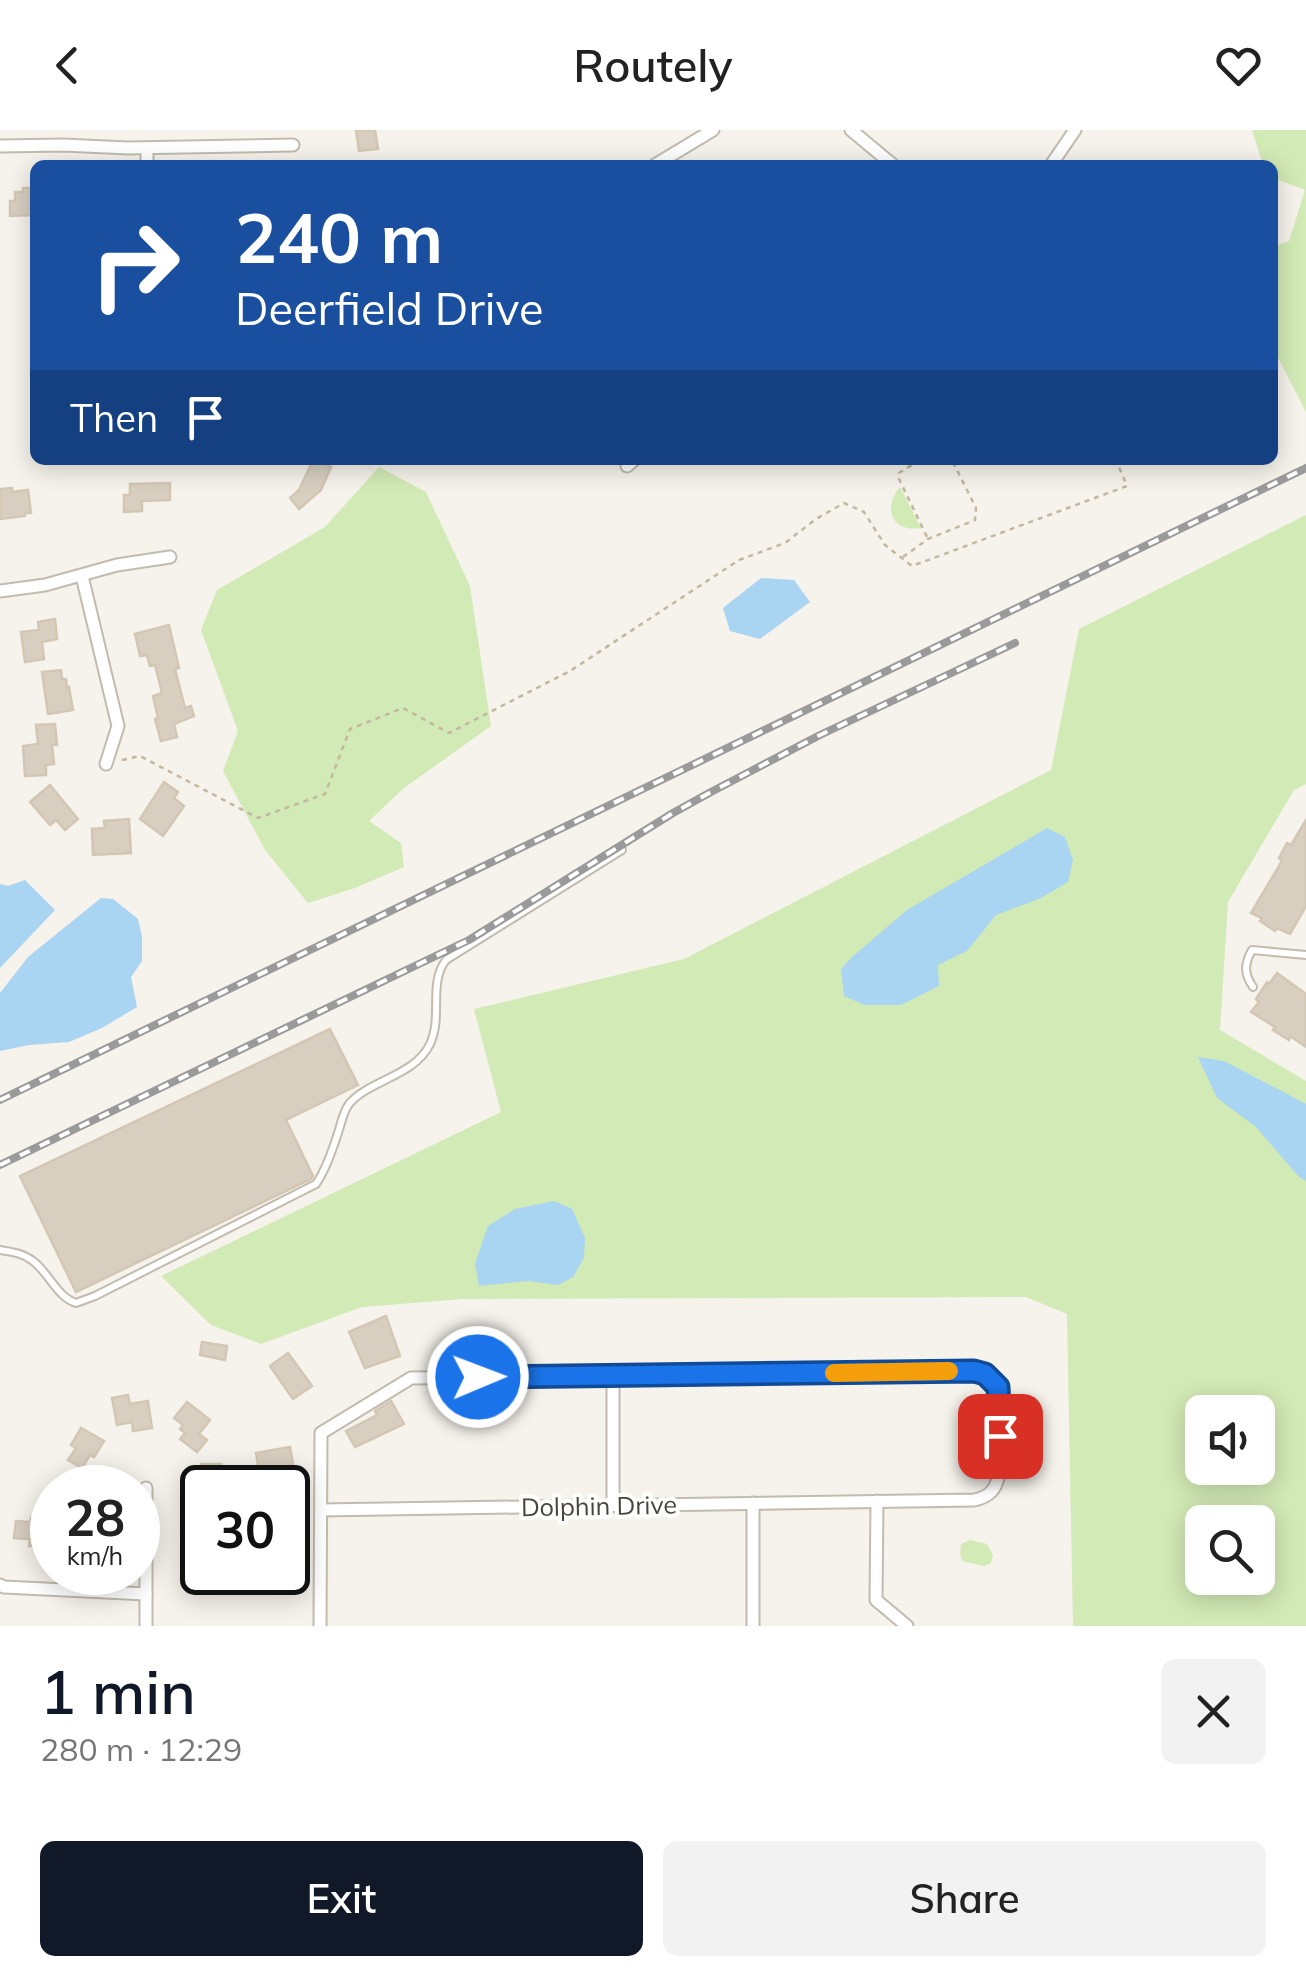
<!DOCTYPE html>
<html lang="en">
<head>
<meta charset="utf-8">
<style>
	body { margin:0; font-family:Mulish,sans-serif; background:#f2f2f2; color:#222; height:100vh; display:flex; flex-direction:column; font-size:38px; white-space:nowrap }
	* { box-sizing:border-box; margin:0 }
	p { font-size:32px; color:#767676 }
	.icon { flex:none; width:55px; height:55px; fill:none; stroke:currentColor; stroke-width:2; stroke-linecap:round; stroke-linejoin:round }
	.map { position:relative; height:1496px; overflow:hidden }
	.drawer { display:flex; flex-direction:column; background:#fff; flex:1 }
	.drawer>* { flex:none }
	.banner { position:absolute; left:30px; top:30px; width:1248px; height:305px; border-radius:15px; box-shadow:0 5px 25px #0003; background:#1a4fa0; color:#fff; overflow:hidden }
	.tools { position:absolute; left:1185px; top:1265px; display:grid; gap:20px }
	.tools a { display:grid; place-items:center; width:90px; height:90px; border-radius:15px; background:#fff; box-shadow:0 5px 25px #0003; font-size:50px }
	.speed { position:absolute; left:30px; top:1335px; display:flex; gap:20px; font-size:50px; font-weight:700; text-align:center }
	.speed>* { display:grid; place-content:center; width:130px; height:130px; border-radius:50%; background:#fff; box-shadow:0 5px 25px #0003; line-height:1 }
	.speed small { font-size:25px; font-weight:400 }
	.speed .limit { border:5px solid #111; border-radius:15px; background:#fff; color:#111 }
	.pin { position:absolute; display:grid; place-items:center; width:85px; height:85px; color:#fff; margin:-42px; border-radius:20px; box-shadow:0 5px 15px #0006 }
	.me { position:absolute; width:110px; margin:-55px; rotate:89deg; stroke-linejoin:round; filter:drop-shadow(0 0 8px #0008) }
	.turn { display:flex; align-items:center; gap:35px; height:210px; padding:0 40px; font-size:45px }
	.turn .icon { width:130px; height:130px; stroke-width:2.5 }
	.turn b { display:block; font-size:70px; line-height:85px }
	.then { display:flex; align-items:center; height:95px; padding:0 40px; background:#0003; gap:20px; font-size:38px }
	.round { display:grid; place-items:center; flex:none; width:105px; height:105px; border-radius:15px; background:#f2f2f2 }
	.headline { display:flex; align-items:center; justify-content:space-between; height:170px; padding:0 40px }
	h1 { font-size:60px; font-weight:600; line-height:75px; color:#111827 }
	.cta { display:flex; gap:20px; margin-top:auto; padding:20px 40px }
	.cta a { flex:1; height:115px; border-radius:15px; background:#111827; color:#fff; font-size:40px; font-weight:600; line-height:115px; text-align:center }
	.cta a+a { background:#f2f2f2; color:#222 }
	header { display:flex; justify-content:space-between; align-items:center; height:130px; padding:0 40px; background:#fff; font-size:45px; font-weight:600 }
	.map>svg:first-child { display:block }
	.green { fill:#d2eab5; fill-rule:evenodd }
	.water { fill:#a9d4f2 }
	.building { fill:#d8cfc1; stroke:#d3c7b4; stroke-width:2.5 }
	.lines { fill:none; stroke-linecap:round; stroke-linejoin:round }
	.service-casing { stroke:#c2bbae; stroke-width:10 }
	.minor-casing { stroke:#c2bbae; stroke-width:15 }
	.path { stroke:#c4b79f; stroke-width:2.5; stroke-dasharray:5 5; stroke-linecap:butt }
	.service { stroke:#fff; stroke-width:6 }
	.minor { stroke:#fff; stroke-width:11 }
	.rail-casing { stroke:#9a9a9a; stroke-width:8 }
	.rail { stroke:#fff; stroke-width:4; stroke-dasharray:11; stroke-linecap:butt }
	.route-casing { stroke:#114b97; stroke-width:25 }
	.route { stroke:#1a73e8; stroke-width:18 }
	.slow { stroke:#f59e0b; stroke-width:18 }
	.labels { text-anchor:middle; stroke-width:8; stroke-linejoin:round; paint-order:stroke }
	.street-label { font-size:25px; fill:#4b4439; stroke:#fff }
</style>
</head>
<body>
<header><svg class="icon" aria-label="back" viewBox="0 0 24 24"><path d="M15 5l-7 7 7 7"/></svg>Routely<svg class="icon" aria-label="heart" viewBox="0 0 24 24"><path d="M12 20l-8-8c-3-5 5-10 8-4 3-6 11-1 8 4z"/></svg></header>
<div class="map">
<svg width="1306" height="1496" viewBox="0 0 1306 1496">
	<rect width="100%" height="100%" fill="#f6f3ec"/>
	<g class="green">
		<path d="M1252 0H1306V282L1273 218V117L1289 111 1305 60 1273 48 1272 35H1263Z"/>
		<path d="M379 337 426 362 470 456 491 596 404 658 369 691 401 713 404 737 355 758 308 773 265 720 223 641 238 601 201 500 217 460 325 397Z"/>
		<path d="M900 357 921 398C892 403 882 378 900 357Z"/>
		<path d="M1306 385V654L1294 660 1228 772 1220 900 1306 951V1496H1073L1067 1184 1026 1167 463 1169 362 1177 261 1214 211 1195 161 1146 501 982 474 879 684 829 1051 640 1079 499ZM1202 1282H1258V1338H1202ZM1202 1392H1258V1448H1202Z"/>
		<path d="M970 1410 987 1414 993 1425 991 1433 984 1436 962 1431 960 1424 961 1414Z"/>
	</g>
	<g class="water">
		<path d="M761 448 794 450 810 472 760 509 730 501 723 478Z"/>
		<path d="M1047 698 1065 707 1073 730 1068 752 1041 768 996 785 967 821 938 835 939 856 901 875H865L844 866 841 839 852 827 907 780Z"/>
		<path d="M25 750 55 780 0 838V754L8 756Z"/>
		<path d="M101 768 113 769 138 789 142 807V831L131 847 137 877 102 898 69 912 29 915 0 921V863L28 827Z"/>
		<path d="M1198 927 1224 931 1306 974V1051L1299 1047 1256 997 1217 968Z"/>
		<path d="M554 1071 572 1079 585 1108 584 1128 573 1147 558 1155 528 1151 479 1156 475 1134 488 1096 515 1079Z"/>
	</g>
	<g class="building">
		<path d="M356 0H375L378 19 359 21Z"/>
		<path d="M23 58H35V85L10 86V71H15V62H23Z"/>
		<path d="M313 330 331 337 321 360 299 379 290 368 299 360Z"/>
		<path d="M170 353V370L142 371V381L124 382V365H130V354Z"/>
		<path d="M12 358V362L28 360 31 383H25V386L0 389V359Z"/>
		<path d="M55 489 57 509 42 512 44 529 25 532 21 502 39 500 38 492Z"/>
		<path d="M169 495 179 538 175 539 185 578 191 576 194 586 174 594 177 607 161 611 155 589 158 588 153 566 162 563 155 535 150 536 147 525 140 526 135 504Z"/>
		<path d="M61 540 62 549H66L67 558 69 557 73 580 48 584 42 542Z"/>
		<path d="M55 594 57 615H52L54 634 46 635V645L25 646 23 616 38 614 36 595Z"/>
		<path d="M164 652 178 662 174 668 184 676 163 706 140 689Z"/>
		<path d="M50 655 78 689 65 700 56 690 50 695 30 672Z"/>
		<path d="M129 689 131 723 93 725 92 699 105 698 104 691Z"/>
		<path d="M1306 690V776L1290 804 1277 798 1275 801 1260 791 1262 788 1251 783 1282 731 1279 728 1287 713 1291 715Z"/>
		<path d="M1277 843 1306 864V917L1290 906 1289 910 1273 900 1275 897 1251 882 1259 872 1256 869 1267 852 1269 854Z"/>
		<path d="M330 899 358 955 286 990 313 1046 311 1049 76 1162 20 1046Z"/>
		<path d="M386 1186 400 1226 365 1238 349 1202Z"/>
		<path d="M202 1212 227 1216 225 1230 200 1225Z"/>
		<path d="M288 1223 312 1256 293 1269 270 1236Z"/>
		<path d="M128 1265 130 1274 148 1271 152 1298 133 1301 132 1292 117 1295 112 1268Z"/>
		<path d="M391 1271 404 1294 355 1317 346 1301 377 1285 375 1281Z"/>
		<path d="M187 1272 210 1290 199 1304 207 1310 197 1322 180 1309 185 1303 180 1299 183 1295 174 1288Z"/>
		<path d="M81 1298 104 1311 94 1327 90 1325 82 1338 68 1330 76 1318 71 1315Z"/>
		<path d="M290 1317 297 1358H262L256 1323Z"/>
		<path d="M201 1334H221V1344H228V1356L201 1358Z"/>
		<path d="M31 1388 50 1389 48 1417 29 1416 30 1409 14 1408 16 1391 30 1392Z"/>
	</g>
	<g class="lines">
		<g class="service-casing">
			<g id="service">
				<path d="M1253 857C1244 844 1244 834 1252 820L1306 825"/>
				<path d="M0 1120C12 1122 23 1123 33 1131 49 1143 57 1167 76 1173L95 1166 316 1054C326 1039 332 1021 338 1003 341 994 343 982 349 974 369 950 415 946 430 914 443 887 428 853 446 830L622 720"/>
			</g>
		</g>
		<g class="minor-casing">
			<g id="minor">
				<path d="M851 0 893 35"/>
				<path d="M0 16 63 15 128 18 293 15"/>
				<path d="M147 18V35"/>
				<path d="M655 35 713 0"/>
				<path d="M1051 35 1075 0"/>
				<path d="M627 336 634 330"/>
				<path d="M82 446 118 596 106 634"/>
				<path d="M0 461 45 455 117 435 170 427"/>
				<path d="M877 1371 876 1470 907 1496"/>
				<path d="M613 1375V1246"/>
				<path d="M0 1455 4 1457 146 1464"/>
				<path d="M146 1496V1358"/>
				<path d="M320 1496 321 1303 411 1248 974 1241C983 1243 990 1245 995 1253 1004 1266 999 1325 999 1344 996 1360 989 1367 974 1370L321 1380"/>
				<path d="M753 1496V1373"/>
			</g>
		</g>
		<g class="path">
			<path d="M920 330 899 343V349L928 409"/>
			<path d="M903 427 928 409 975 390 976 378 952 330"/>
			<path d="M122 630 140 626 258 688 325 664 350 599 403 578 449 603 570 541 739 430 785 413 816 389 844 373 864 382 885 415 912 436 1127 356 1116 330"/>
		</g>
		<use href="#service" class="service"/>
		<use href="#minor" class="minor"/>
		<g class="rail-casing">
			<g id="rail">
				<path d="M0 970 1306 338"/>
				<path d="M0 1035 469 810 673 683 711 662 820 605 1015 513"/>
			</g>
		</g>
		<use href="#rail" class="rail"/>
	</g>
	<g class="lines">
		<g class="route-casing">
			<path id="route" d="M478 1247 974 1241 985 1244 998 1257 1000 1306"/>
		</g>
		<use href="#route" class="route"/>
		<path class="slow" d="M834 1243 949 1241"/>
	</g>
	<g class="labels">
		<g class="street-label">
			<text transform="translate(599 1376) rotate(-1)" y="9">Dolphin Drive</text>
		</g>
	</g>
</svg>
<div class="tools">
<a><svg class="icon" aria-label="sound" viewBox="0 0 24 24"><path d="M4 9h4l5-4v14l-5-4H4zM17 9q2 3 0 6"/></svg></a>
<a><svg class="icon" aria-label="search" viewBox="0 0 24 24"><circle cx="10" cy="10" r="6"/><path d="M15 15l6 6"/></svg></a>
</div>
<div class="speed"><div>28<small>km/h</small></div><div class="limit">30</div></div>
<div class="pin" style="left:1000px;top:1306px;background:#d93025"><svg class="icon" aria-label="arrive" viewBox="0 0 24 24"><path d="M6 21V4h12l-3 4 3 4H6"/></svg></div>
<svg class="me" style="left:478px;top:1247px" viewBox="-20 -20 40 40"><circle r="17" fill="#1a73e8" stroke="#fff" stroke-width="3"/><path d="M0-11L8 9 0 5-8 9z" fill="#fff"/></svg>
<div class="banner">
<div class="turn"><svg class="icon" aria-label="right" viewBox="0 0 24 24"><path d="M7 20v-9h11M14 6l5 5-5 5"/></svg><div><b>240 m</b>Deerfield Drive</div></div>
<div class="then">Then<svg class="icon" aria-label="arrive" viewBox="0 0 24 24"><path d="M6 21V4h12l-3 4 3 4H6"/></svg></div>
</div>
</div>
<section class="drawer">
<div class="headline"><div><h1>1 min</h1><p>280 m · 12:29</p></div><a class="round"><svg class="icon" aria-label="close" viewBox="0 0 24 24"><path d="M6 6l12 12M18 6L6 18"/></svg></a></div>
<div class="cta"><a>Exit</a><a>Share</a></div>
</section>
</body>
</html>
